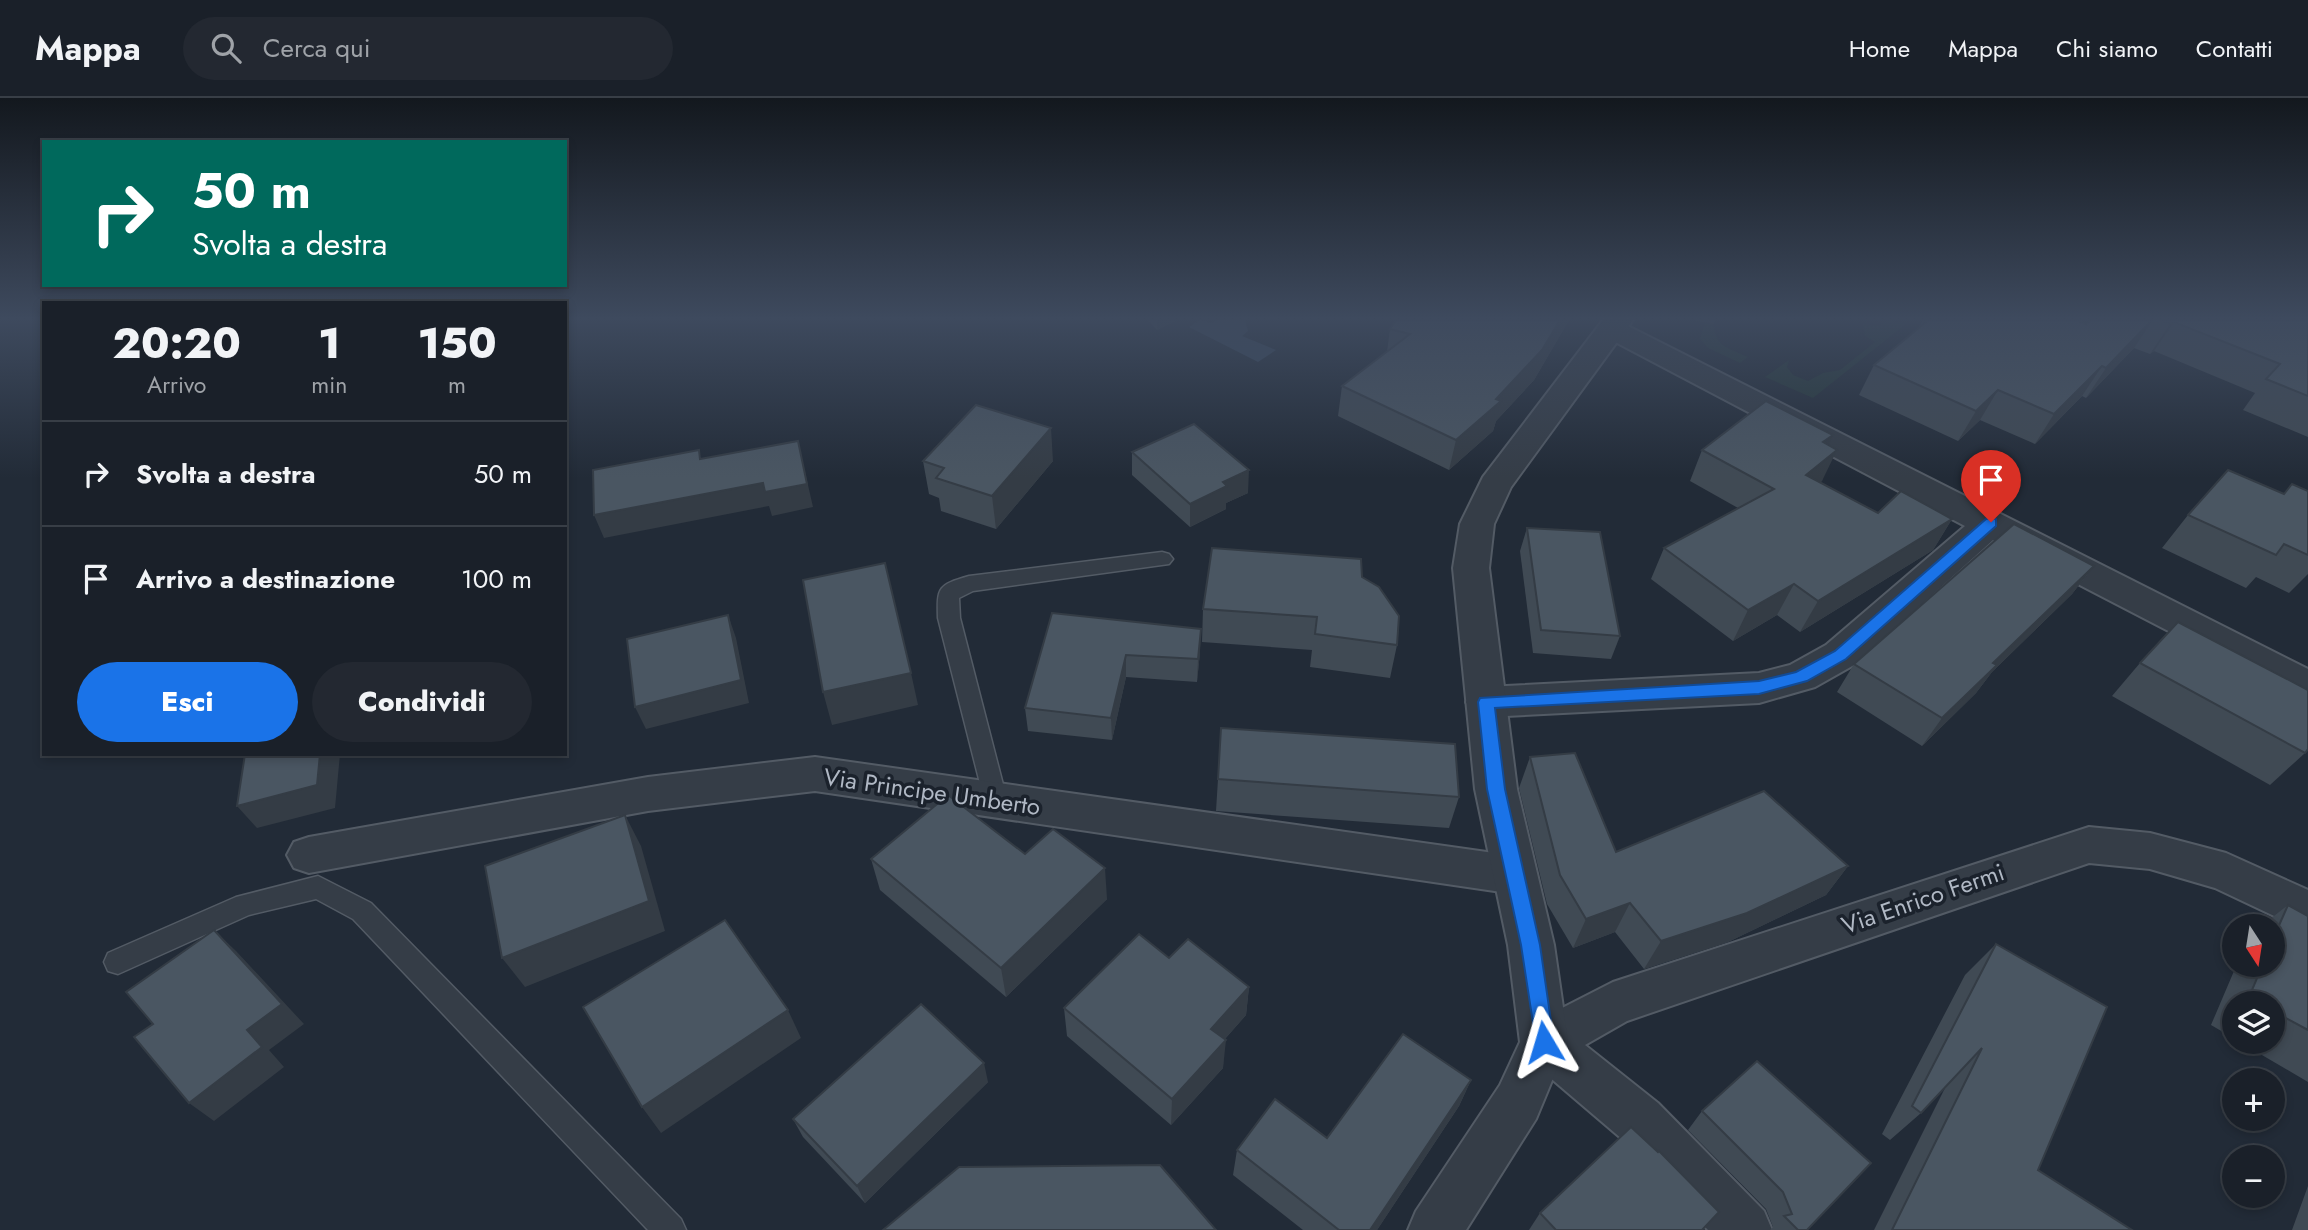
<!DOCTYPE html>
<html lang="it">
<head>
<meta charset="utf-8">
<style>
	body { margin:0; font-family:Jost,sans-serif; background:#232831; color:#f1f3f6; height:100vh; display:flex; flex-direction:column; font-size:26px; white-space:nowrap }
	* { box-sizing:border-box; margin:0 }
	p { font-size:23px; color:#9fa3a8 }
	.icon { flex:none; width:38px; height:38px; fill:none; stroke:currentColor; stroke-width:2; stroke-linecap:round; stroke-linejoin:round }
	.map { position:relative; flex:1; overflow:hidden }
	.panel { position:absolute; left:42px; top:203px; width:525px; height:455px; display:flex; flex-direction:column; background:#1a2029; border-radius:0px; box-shadow:0 4px 10px #0003,0 0 0 2px #383e46 }
	.panel>* { flex:none }
	.banner { position:absolute; left:42px; top:42px; width:525px; height:147px; border-radius:0px; box-shadow:0 4px 10px #0003,0 0 0 2px #383e46; background:#00695c; color:#fff; overflow:hidden }
	.needle { width:46px; rotate:168deg }
	.controls { position:absolute; left:2222px; top:816px; display:grid; gap:14px }
	.controls a { display:grid; place-items:center; width:63px; height:63px; border-radius:50%; background:#1a2029; box-shadow:0 4px 10px #0003,0 0 0 2px #383e46; font-size:35px }
	.pin { position:absolute; display:grid; place-items:center; width:60px; height:60px; color:#fff; margin:-72px -30px; border-radius:50% 50% 50% 0; rotate:-45deg; box-shadow:0 0 7px #0007 }
	.pin .icon { rotate:45deg }
	.me { position:absolute; width:77px; margin:-38px; rotate:353deg; stroke-linejoin:round; filter:drop-shadow(0 0 5px #0008) }
	.turn { display:flex; align-items:center; gap:24px; height:147px; padding:0 35px; font-size:32px }
	.turn .icon { width:91px; height:91px; stroke-width:2.5 }
	.turn b { display:block; font-size:49px; line-height:60px }
	.eta { display:flex; justify-content:space-evenly; align-items:center; height:119px; text-align:center }
	.eta b { font-size:42px; font-weight:800; line-height:49px }
	.primary-button { display:flex; gap:14px; margin-top:auto; padding:14px 35px }
	.primary-button a { flex:1; height:80px; border-radius:42px; background:#1a73e8; color:#fff; font-size:28px; font-weight:800; line-height:80px; text-align:center }
	.primary-button a+a { background:#232831; color:#f1f3f6 }
	ul { padding:0; list-style:none }
	li { display:flex; align-items:center; gap:21px; height:105px; padding:0 35px; border-top:2px solid #383e46 }
	li div { flex:1 }
	li b { display:block; font-size:26px }
	li em { font-style:normal }
	header { display:flex; align-items:center; gap:42px; box-sizing:border-box; height:98px; padding:0 35px; background:#1a2029; border-bottom:2px solid #383e46 }
	header strong { font-size:33px }
	nav { display:flex; gap:38px; margin-inline-start:auto; font-size:24px }
	.search { width:490px; height:63px; background:#232831; display:flex; align-items:center; gap:18px; box-sizing:border-box; padding:0 24px; border-radius:38px; color:#9fa3a8; font-size:26px }
	.map>svg:first-child { display:block }
	.green { fill:#253839 }
	.water { fill:#394a5f }
	.lines { fill:none; stroke-linecap:round; stroke-linejoin:round }
	.service-casing { stroke:#535b65; stroke-width:3 }
	.minor-casing { stroke:#535b65; stroke-width:4 }
	.tertiary-casing { stroke:#535b65; stroke-width:4 }
	.service { fill:#353d47; fill-rule:evenodd }
	.minor { fill:#353d47; fill-rule:evenodd }
	.tertiary { fill:#353d47; fill-rule:evenodd }
	.wall { fill:#404a54 }
	.shaded-wall { fill:#343c45 }
	.building { fill:#4a5662; stroke:#343c45; stroke-width:2 }
	.route { fill:#1a73e8; stroke:#114b97; stroke-width:2 }
	.labels { text-anchor:middle; stroke-width:7; stroke-linejoin:round; paint-order:stroke }
	.street-label { font-size:24px; fill:#b0b8c4; stroke:#1b222c }
</style>
</head>
<body>
<header>
<strong>Mappa</strong>
<div class="search"><svg class="icon" aria-label="search" viewBox="0 0 24 24"><circle cx="10" cy="10" r="6"/><path d="M15 15l6 6"/></svg>Cerca qui</div>
<nav><a>Home</a><a>Mappa</a><a>Chi siamo</a><a>Contatti</a></nav>
</header>
<div class="map">
<svg width="2308" height="1132" viewBox="0 0 2308 1132">
	<rect width="100%" height="100%" fill="#222b37"/>
	<g class="green">
		<path d="M1887 222 1906 226 1813 300 1765 279 1789 262 1787 269 1793 277 1808 283 1823 275 1840 272 1875 244 1865 238 1863 226 1879 228Z"/>
		<path d="M1705 224 1714 227C1715 249 1729 250 1748 259L1740 265 1708 250 1700 241Z"/>
	</g>
	<path class="water" d="M1200 222 1212 225 1217 222H1245L1248 233 1242 238 1276 252 1258 264 1189 229Z"/>
	<g class="lines">
		<g class="service-casing">
			<g id="service">
				<path d="M1162 454 1169 456 1173 461 1169 466 973 493 959 500 960 520 1007 702 1004 709 995 712 986 709 938 520C937 489 938 487 969 478Z"/>
				<path d="M318 778 371 805 681 1121 686 1132H648L353 821 316 801 249 817 118 876 108 873 104 864 108 855 236 799Z"/>
			</g>
		</g>
		<g class="minor-casing">
			<g id="minor">
				<path d="M1612 222 1622 225 2308 571V603L2294 598 1993 442 1854 567 1815 589 1759 605 1486 619 1472 615 1466 604 1472 593 1486 589 1759 575 1790 567 1826 547 1965 428 1602 237 1597 231 1602 225Z"/>
				<path d="M815 659 1515 758 1531 764 1537 777 1531 790 1515 796 815 693 648 713 309 775 294 770 287 757 294 744 309 739 648 679Z"/>
				<path d="M2089 729 2150 735 2226 755 2308 792V834L2215 790 2150 771 2089 765 1627 923 1585 947 1658 1005 1764 1113 1772 1132H1708L1622 1041 1527 960 1520 944 1527 928 1613 884Z"/>
			</g>
		</g>
		<g class="tertiary-casing">
			<path id="tertiary" d="M1603 222H1633L1511 389 1494 426 1489 470 1517 691 1554 847 1568 944 1536 1021 1466 1132H1408L1416 1113 1500 987 1520 944 1508 847 1475 691 1453 470 1460 426 1483 379Z"/>
		</g>
		<use href="#service" class="service"/>
		<use href="#minor" class="minor"/>
		<use href="#tertiary" class="tertiary"/>
	</g>
	<g class="wall">
		<path d="M1148 222H1177L1157 232Z"/>
		<path d="M1396 222H1569L1534 282 1496 323 1493 333 1449 372 1338 318 1342 288 1387 254 1390 231Z"/>
		<path d="M1693 222H1715L1714 226Z"/>
		<path d="M1923 222 2086 226 2091 222H2308V339L2243 312 2255 295 2154 253 2150 256 2134 250 2086 300 2082 298 2035 346 1980 322 1958 343 1859 297 1874 267 1918 230Z"/>
		<path d="M1828 347 1822 383 1820 384 1878 415 1952 421 1933 452 1800 534 1777 517 1733 543 1651 481 1664 450 1738 410 1690 383 1702 352Z"/>
		<path d="M1132 354 1248 395 1226 405V411L1190 429 1132 377Z"/>
		<path d="M923 363H1053L996 431 941 413 939 400 929 396Z"/>
		<path d="M2308 393V476L2289 495 2256 479 2246 490 2162 450 2188 417 2283 396Z"/>
		<path d="M1527 430 1620 538 1611 561 1533 555 1520 453Z"/>
		<path d="M2094 468 2072 496 1992 574 1976 595 1922 648 1837 594 1854 566Z"/>
		<path d="M1362 479 1397 547 1390 580 1310 569 1312 552 1202 544 1203 511Z"/>
		<path d="M1052 515 1200 554 1197 584 1126 579 1112 642 1028 633 1025 610Z"/>
		<path d="M2140 565 2305 655 2270 687 2112 598Z"/>
		<path d="M1530 659 1616 754 1848 768 1826 797 1728 844 1644 871 1615 834 1573 850 1547 806 1519 690Z"/>
		<path d="M1218 681 1459 699 1449 730 1216 713Z"/>
		<path d="M1025 756 1107 801 1006 899 880 792 871 761Z"/>
		<path d="M2288 807 2308 818V984L2238 943H2273V905H2235V941L2211 927 2237 866H2273V828H2261Z"/>
		<path d="M1996 846 2038 1072 2132 1132H1874L1946 988 1921 1015 1890 1042 1882 1036 1965 877Z"/>
		<path d="M1169 860 1249 889 1246 917 1224 942 1223 970 1171 1027 1067 938 1064 910Z"/>
		<path d="M1757 963 1807 1132H1770L1773 1129 1766 1111 1688 1032 1702 1013Z"/>
		<path d="M1471 982 1459 1008 1377 1132H1303L1233 1077 1237 1052 1327 1040Z"/>
		<path d="M988 984 865 1105 803 1039 793 1021Z"/>
		<path d="M2308 1088V1132H2292Z"/>
		<path d="M1540 1115 1702 1132H1529Z"/>
	</g>
	<g class="shaded-wall">
		<path d="M1157 222H1177L1157 232Z"/>
		<path d="M1560 222H1569L1534 282 1496 323 1493 333 1449 372 1456 342 1496 301Z"/>
		<path d="M2153 222 2134 250 2086 300 2106 270Z"/>
		<path d="M2174 224 2154 253 2150 256 2170 226Z"/>
		<path d="M2102 268 2082 298 2035 346 2054 316Z"/>
		<path d="M1998 292 1980 322 1958 343 1976 313Z"/>
		<path d="M1051 330 1053 363 996 431 992 398Z"/>
		<path d="M1833 337 1818 368 1837 352 1822 383 1791 408 1823 344Z"/>
		<path d="M798 343 813 409 772 418 769 408 604 440 594 417Z"/>
		<path d="M1249 372 1248 395 1226 405V411L1190 429V406L1223 384Z"/>
		<path d="M1952 421 1933 452 1800 534 1818 503Z"/>
		<path d="M2094 468 2072 496 1992 574 1976 595 1922 648 1942 620 1993 565Z"/>
		<path d="M1794 486 1777 517 1733 543 1748 512Z"/>
		<path d="M728 517 736 540 749 605 646 631 635 609Z"/>
		<path d="M1201 531 1200 554 1197 584 1198 561Z"/>
		<path d="M1126 557V579L1112 642 1111 620Z"/>
		<path d="M911 575 918 607 832 627 823 594Z"/>
		<path d="M320 656H340L335 710 257 730 237 708Z"/>
		<path d="M625 717 641 748 665 833 525 889 502 860Z"/>
		<path d="M1848 768 1826 797 1728 844 1644 871 1661 843Z"/>
		<path d="M1105 770 1107 801 1006 899 1001 870Z"/>
		<path d="M1630 805 1615 834 1573 850 1586 821Z"/>
		<path d="M214 832 236 853 304 926 269 952 284 969 214 1023 189 1005Z"/>
		<path d="M1249 889 1246 917 1209 959 1211 931Z"/>
		<path d="M788 912 801 940 661 1035 642 1009Z"/>
		<path d="M1226 942 1223 970 1171 1027 1172 1001Z"/>
		<path d="M984 965 988 984 865 1105 857 1088Z"/>
		<path d="M1471 982 1459 1008 1377 1132H1370Z"/>
	</g>
	<g class="building">
		<path d="M1396 222H1560L1542 252 1496 301 1501 303 1456 342 1342 288 1410 236 1390 231Z"/>
		<path d="M1922 222H2076L2086 226 2091 222H2152L2106 270 2102 268 2054 316 1998 292 1976 313 1874 267 1926 224Z"/>
		<path d="M2159 222H2308V298L2266 281 2280 266 2174 224 2170 226Z"/>
		<path d="M1766 303 1833 337 1823 344 1837 352 1806 377 1878 415 1901 393 1952 421 1818 503 1794 486 1748 512 1664 450 1774 391 1702 352Z"/>
		<path d="M976 307 1051 330 992 398 936 380 944 370 923 363Z"/>
		<path d="M1194 326 1249 372 1223 384 1227 388 1190 406 1132 354Z"/>
		<path d="M798 343 807 386 765 394 763 385 594 417 593 372 699 352 700 361Z"/>
		<path d="M2228 372 2284 396 2292 386 2308 393V457L2284 446 2276 457 2188 417Z"/>
		<path d="M2014 426 2094 468 1993 565 1997 567 1942 620 1854 566Z"/>
		<path d="M1527 430 1600 434 1620 538 1541 532Z"/>
		<path d="M1212 450 1361 461 1362 479 1379 489 1399 518 1397 547 1315 536 1317 519 1203 511Z"/>
		<path d="M885 465 911 575 823 594 803 482Z"/>
		<path d="M1052 515 1201 531 1198 561 1126 557 1111 620 1025 610Z"/>
		<path d="M728 517 741 582 635 609 627 541Z"/>
		<path d="M2178 524 2308 592V651L2305 655 2140 565Z"/>
		<path d="M1221 630 1455 646 1459 699 1218 681Z"/>
		<path d="M1575 655 1616 754 1764 693 1848 768 1747 815 1661 843 1630 805 1586 821 1560 777 1530 659Z"/>
		<path d="M245 656H320L317 687 237 708Z"/>
		<path d="M948 697 1025 756 1053 731 1105 770 1001 870 871 761Z"/>
		<path d="M625 717 649 803 502 860 485 768Z"/>
		<path d="M2288 807 2308 818V932L2273 913V905H2259L2249 899 2263 866H2273V841Z"/>
		<path d="M725 822 788 912 642 1009 583 909Z"/>
		<path d="M214 832 282 906 247 932 262 949 189 1005 134 939 153 926 126 894Z"/>
		<path d="M1139 836 1169 860 1188 841 1249 889 1211 931 1226 942 1172 1001 1064 910Z"/>
		<path d="M1996 846 2107 909 2038 1072 2132 1132H1892L1982 950 1921 1015 1912 1008Z"/>
		<path d="M921 906 984 965 857 1088 793 1021Z"/>
		<path d="M1403 936 1471 982 1370 1132H1339L1237 1052 1275 1001 1327 1040Z"/>
		<path d="M1757 963 1871 1065 1807 1132H1798L1784 1118 1792 1116 1783 1094 1702 1013Z"/>
		<path d="M1631 1029 1658 1054 1659 1053 1719 1114 1702 1132H1556L1540 1115Z"/>
		<path d="M1160 1067 1216 1132H883L959 1069Z"/>
	</g>
	<linearGradient id="sky" x2="0" y2="1"><stop stop-color="#13181e"/><stop offset="0.58" stop-color="#3e4a5e"/><stop offset="1" stop-color="#3e4a5e" stop-opacity="0"/></linearGradient>
	<rect width="2308" height="380" fill="url(#sky)"/>
	<path class="route" d="M1991 420 1996 421V428L1846 561 1807 583 1759 596 1495 610 1505 691 1540 847 1554 944 1551 951 1544 954 1537 951 1521 847 1487 691 1478 604 1480 600 1759 583 1796 574 1835 553 1986 421Z"/>
	<g class="labels">
		<g class="street-label">
			<text transform="translate(932 694) rotate(8)" y="8">Via Principe Umberto</text>
			<text transform="translate(1923 801) rotate(-19)" y="8">Via Enrico Fermi</text>
		</g>
	</g>
</svg>
<div class="controls">
<a><svg class="needle" viewBox="-14 -14 28 28"><path d="M0-13l5 13h-10z" fill="#e53935"/><path d="M0 13l5-13h-10z" fill="#9fa3a8"/></svg></a>
<a><svg class="icon" aria-label="layers" viewBox="0 0 24 24"><path d="M12 4l9 5-9 5-9-5zM3 14l9 5 9-5"/></svg></a>
<a>+</a>
<a>−</a>
</div>
<div class="pin" style="left:1991px;top:424px;background:#d93025"><svg class="icon" aria-label="arrive" viewBox="0 0 24 24"><path d="M6 21V4h12l-3 4 3 4H6"/></svg></div>
<svg class="me" style="left:1544px;top:944px" viewBox="-20 -20 40 40"><path d="M0-17L14 15 0 8-14 15z" fill="#1a73e8" stroke="#fff" stroke-width="4"/></svg>
<div class="banner">
<div class="turn"><svg class="icon" aria-label="right" viewBox="0 0 24 24"><path d="M7 20v-9h11M14 6l5 5-5 5"/></svg><div><b>50 m</b>Svolta a destra</div></div>
</div>
<section class="panel">
<div class="eta">
<div><b>20:20</b><p>Arrivo</p></div>
<div><b>1</b><p>min</p></div>
<div><b>150</b><p>m</p></div>
</div>
<ul>
<li><svg class="icon" aria-label="right" viewBox="0 0 24 24"><path d="M7 20v-9h11M14 6l5 5-5 5"/></svg><div><b>Svolta a destra</b></div><em>50 m</em></li>
<li><svg class="icon" aria-label="arrive" viewBox="0 0 24 24"><path d="M6 21V4h12l-3 4 3 4H6"/></svg><div><b>Arrivo a destinazione</b></div><em>100 m</em></li>
</ul>
<div class="primary-button"><a>Esci</a><a>Condividi</a></div>
</section>
</div>
</body>
</html>
